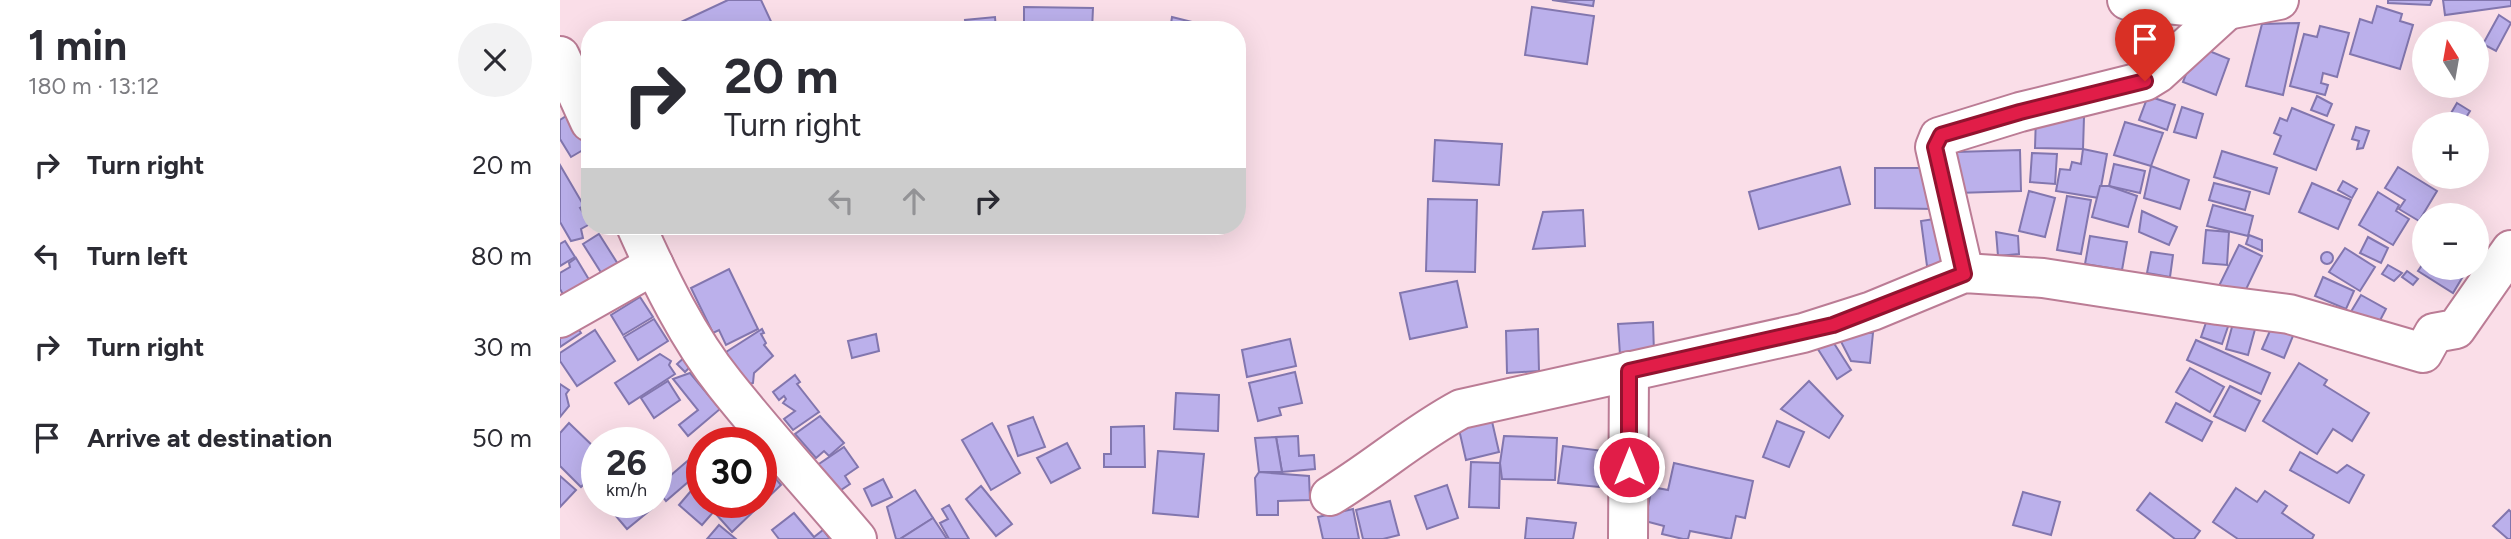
<!DOCTYPE html>
<html lang="en">
<head>
<meta charset="utf-8">
<style>
	body { margin:0; font-family:Figtree,sans-serif; background:#f2f2f3; color:#2b2b33; height:100vh; display:flex; flex-direction:column; font-size:26px; white-space:nowrap }
	* { box-sizing:border-box; margin:0 }
	p { font-size:23px; color:#7c7c81 }
	.icon { flex:none; width:38px; height:38px; fill:none; stroke:currentColor; stroke-width:2; stroke-linecap:round; stroke-linejoin:round }
	.map { position:relative; flex:1; overflow:hidden }
	.drawer { display:flex; flex-direction:column; background:#fff; width:560px }
	.drawer>* { flex:none }
	.hud { position:absolute; left:21px; top:21px; width:665px; height:214px; border-radius:28px; box-shadow:0 7px 28px #0002; background:#fff; color:#2b2b33; overflow:hidden }
	.needle { width:46px; rotate:349deg }
	.tools { position:absolute; left:1852px; top:21px; display:grid; gap:14px }
	.tools a { display:grid; place-items:center; width:77px; height:77px; border-radius:50%; background:#fff; box-shadow:0 7px 28px #0002; font-size:35px }
	.speed { position:absolute; left:21px; top:427px; display:flex; gap:14px; font-size:35px; font-weight:700; text-align:center }
	.speed>* { display:grid; place-content:center; width:91px; height:91px; border-radius:50%; background:#fff; box-shadow:0 7px 28px #0002; line-height:1 }
	.speed small { font-size:18px; font-weight:400 }
	.speed .limit { border:10px solid #d22; background:#fff; color:#111 }
	.pin { position:absolute; display:grid; place-items:center; width:60px; height:60px; color:#fff; margin:-72px -30px; border-radius:50% 50% 50% 0; rotate:-45deg; box-shadow:0 0 7px #0007 }
	.pin .icon { rotate:45deg }
	.me { position:absolute; width:77px; margin:-38px; rotate:0deg; stroke-linejoin:round; filter:drop-shadow(0 0 5px #0008) }
	.turn { display:flex; align-items:center; gap:24px; height:147px; padding:0 28px; font-size:32px }
	.turn .icon { width:91px; height:91px; stroke-width:2.5 }
	.turn b { display:block; font-size:49px; line-height:60px }
	.lanes { display:flex; align-items:center; height:66px; padding:0 28px; background:#0003; justify-content:center; gap:35px; direction:ltr }
	.lanes .off { opacity:.35 }
	.round { display:grid; place-items:center; flex:none; width:74px; height:74px; border-radius:37px; background:#f2f2f3 }
	.overview { display:flex; align-items:center; justify-content:space-between; height:119px; padding:0 28px }
	h1 { font-size:42px; font-weight:700; line-height:52px }
	ul { padding:0; list-style:none }
	li { display:flex; align-items:center; gap:21px; height:91px; padding:0 28px }
	li div { flex:1 }
	li b { display:block; font-size:26px }
	li em { font-style:normal }
	main { display:flex; flex:1; min-height:0 }
	.map>svg:first-child { display:block }
	.building { fill:#bbb0eb; stroke:#8276ae; stroke-width:2 }
	.lines { fill:none; stroke-linecap:round; stroke-linejoin:round }
	.minor-casing { stroke:#bb7c95; stroke-width:42 }
	.minor { stroke:#fff; stroke-width:38 }
	.route-casing { stroke:#92132f; stroke-width:18 }
	.route { stroke:#e11d48; stroke-width:12 }
</style>
</head>
<body>
<main>
<section class="drawer">
<div class="overview"><div><h1>1 min</h1><p>180 m · 13:12</p></div><a class="round"><svg class="icon" aria-label="close" viewBox="0 0 24 24"><path d="M6 6l12 12M18 6L6 18"/></svg></a></div>
<ul>
<li><svg class="icon" aria-label="right" viewBox="0 0 24 24"><path d="M7 20v-9h11M14 6l5 5-5 5"/></svg><div><b>Turn right</b></div><em>20 m</em></li>
<li><svg class="icon" aria-label="left" viewBox="0 0 24 24"><path d="M17 20v-9H6M10 6l-5 5 5 5"/></svg><div><b>Turn left</b></div><em>80 m</em></li>
<li><svg class="icon" aria-label="right" viewBox="0 0 24 24"><path d="M7 20v-9h11M14 6l5 5-5 5"/></svg><div><b>Turn right</b></div><em>30 m</em></li>
<li><svg class="icon" aria-label="arrive" viewBox="0 0 24 24"><path d="M6 21V4h12l-3 4 3 4H6"/></svg><div><b>Arrive at destination</b></div><em>50 m</em></li>
</ul>
</section>
<div class="map">
<svg width="1951" height="539" viewBox="0 0 1951 539">
	<rect width="100%" height="100%" fill="#fadee8"/>
	<g class="building">
		<path d="M168 0H201L215 30H104Z"/>
		<path d="M992 0H1034L1033 6Z"/>
		<path d="M1828 0H1872L1870 5 1828 3Z"/>
		<path d="M1883 0H1951V6L1885 15Z"/>
		<path d="M1817 6 1842 14 1840 21 1853 25 1840 69 1790 54 1800 19 1812 23Z"/>
		<path d="M464 7 533 8 532 30H464Z"/>
		<path d="M972 7 1034 16 1027 64 965 55Z"/>
		<path d="M1939 15 1951 23 1936 51 1923 44Z"/>
		<path d="M435 17 436 30H406L405 20Z"/>
		<path d="M612 17 632 22 630 30H610Z"/>
		<path d="M1739 23 1723 95 1686 86 1702 24Z"/>
		<path d="M1760 26 1789 33 1777 77 1763 73 1761 83 1768 85 1765 95 1730 86 1744 34 1757 37Z"/>
		<path d="M1637 46 1669 59 1656 95 1623 82Z"/>
		<path d="M1588 96 1615 105 1607 130 1579 120Z"/>
		<path d="M1757 96 1772 104 1767 116 1751 110Z"/>
		<path d="M1897 103 1910 111 1902 124H1893L1887 120Z"/>
		<path d="M1622 107 1643 114 1636 138 1614 132Z"/>
		<path d="M1732 108 1774 125 1756 170 1714 154 1721 136 1714 133 1720 118 1727 121Z"/>
		<path d="M14 111 24 128 28 147 11 157 0 139V120Z"/>
		<path d="M1476 115 1524 117 1523 149 1475 148Z"/>
		<path d="M1565 122 1603 133 1591 166 1554 155Z"/>
		<path d="M1796 127 1809 131 1803 148 1797 149 1799 141 1792 139Z"/>
		<path d="M875 140 942 144 939 185 873 181Z"/>
		<path d="M1523 149 1547 154 1539 198 1496 191 1500 169 1510 170 1512 162 1521 164Z"/>
		<path d="M1460 150 1461 191 1397 193 1396 152Z"/>
		<path d="M1662 151 1717 168 1709 194 1654 177Z"/>
		<path d="M1472 153 1497 154 1495 184 1470 182Z"/>
		<path d="M1554 164 1585 171 1580 193 1549 186Z"/>
		<path d="M0 165 24 206 20 208 30 224 21 229 23 238 11 241 0 222Z"/>
		<path d="M1591 166 1629 180 1620 209 1584 198Z"/>
		<path d="M1280 167 1290 204 1199 229 1189 192Z"/>
		<path d="M1838 167 1877 191 1859 221 1839 209 1845 200 1825 188Z"/>
		<path d="M1315 168H1375V209L1315 208Z"/>
		<path d="M1783 181 1797 189 1792 198 1778 190Z"/>
		<path d="M1654 183 1690 192 1685 210 1649 200Z"/>
		<path d="M1752 183 1791 200 1778 229 1739 212Z"/>
		<path d="M1540 186H1549L1577 196 1568 227 1532 217Z"/>
		<path d="M1469 191 1495 198 1485 237 1459 231Z"/>
		<path d="M1818 192 1839 205 1836 211 1849 219 1833 245 1799 225Z"/>
		<path d="M1507 196 1531 200 1521 254 1497 250Z"/>
		<path d="M868 199 917 200 915 272 866 271Z"/>
		<path d="M1653 205 1693 216 1688 236 1647 226Z"/>
		<path d="M1023 210 1025 246 973 249 983 212Z"/>
		<path d="M1582 211 1617 227 1609 245 1579 232Z"/>
		<path d="M1387 217 1393 263 1367 266 1361 221Z"/>
		<path d="M1646 230 1669 232 1667 265 1643 263Z"/>
		<path d="M1436 232 1458 236 1459 254 1438 256Z"/>
		<path d="M39 234 63 272 47 282 23 244Z"/>
		<path d="M1689 235 1702 240V251L1686 244Z"/>
		<path d="M1530 236 1567 242 1562 270 1525 264Z"/>
		<path d="M1808 237 1828 248 1821 263 1800 253Z"/>
		<path d="M5 241 15 257 0 266V244Z"/>
		<path d="M1679 245 1702 256 1679 304 1656 292Z"/>
		<path d="M1785 248 1815 267 1800 291 1769 272Z"/>
		<circle cx="1767" cy="258" r="6"/>
		<path d="M1591 252 1613 255 1610 277 1587 273Z"/>
		<path d="M16 258 37 293 11 308 0 289V273L10 267 9 263Z"/>
		<path d="M1864 262V268H1908L1893 293 1858 271Z"/>
		<path d="M1828 265 1842 273 1834 281 1822 274Z"/>
		<path d="M169 269 198 329 166 345 159 330 153 333 131 288Z"/>
		<path d="M1847 271 1858 279 1853 285 1842 277Z"/>
		<path d="M1763 277 1794 291 1786 309 1755 296Z"/>
		<path d="M897 281 907 327 850 339 840 293Z"/>
		<path d="M1801 295 1826 309 1815 330 1789 315Z"/>
		<path d="M80 297 93 317 63 335 51 315Z"/>
		<path d="M1650 311 1671 318 1662 344 1641 337Z"/>
		<path d="M1675 316 1697 322 1688 355 1666 349Z"/>
		<path d="M1716 317 1737 326 1724 358 1702 349Z"/>
		<path d="M94 319 108 341 78 360 64 337Z"/>
		<path d="M13 321 21 333 0 347V334Z"/>
		<path d="M1093 322 1094 353 1060 355 1058 324Z"/>
		<path d="M202 329 204 333 201 334 206 343 204 345 213 356 194 373 193 383 183 386 166 352Z"/>
		<path d="M978 329 979 371 947 373 946 331Z"/>
		<path d="M35 330 55 361 17 386 0 361V353Z"/>
		<path d="M1275 330 1313 333 1310 363 1291 361Z"/>
		<path d="M316 334 319 351 292 358 288 341Z"/>
		<path d="M1268 334 1291 370 1277 379 1254 343Z"/>
		<path d="M730 339 736 366 687 377 682 350Z"/>
		<path d="M1636 340 1710 373 1701 394 1627 360Z"/>
		<path d="M100 354 111 361 109 365 115 374 69 404 55 383Z"/>
		<path d="M126 356 133 364 125 372 117 364Z"/>
		<path d="M1739 363 1767 380 1764 385 1809 413 1792 441 1773 429 1757 454 1703 421Z"/>
		<path d="M1630 368 1664 387 1650 412 1616 392Z"/>
		<path d="M735 372 742 403 719 408 721 415 698 421 689 383Z"/>
		<path d="M130 373 160 409 128 436 119 425 138 410 113 379Z"/>
		<path d="M235 375 240 382 237 384 259 412 233 430 224 419 235 411 223 403 226 399 224 396 219 400 213 392Z"/>
		<path d="M108 381 120 400 94 418 81 398Z"/>
		<path d="M1249 381 1283 416 1269 438 1221 409Z"/>
		<path d="M0 384 9 390 6 394 9 406 0 417Z"/>
		<path d="M1670 386 1700 401 1685 431 1654 416Z"/>
		<path d="M616 393 659 395 658 431 614 429Z"/>
		<path d="M1616 403 1652 422 1642 441 1606 422Z"/>
		<path d="M260 416 284 443 269 456 264 451 256 458 235 434Z"/>
		<path d="M473 417 485 447 458 456 448 426Z"/>
		<path d="M931 417 939 452 906 460 898 425Z"/>
		<path d="M1217 421 1244 432 1229 467 1203 457Z"/>
		<path d="M9 423 37 450V471L21 487 0 466V433Z"/>
		<path d="M432 423 460 473 431 490 402 440Z"/>
		<path d="M584 426 585 467H544V454H551V427Z"/>
		<path d="M738 436 739 456 754 455 755 469 722 472 716 437Z"/>
		<path d="M944 436 997 438 995 480 942 479 940 463Z"/>
		<path d="M716 437 722 472H699L695 438Z"/>
		<path d="M507 443 520 468 491 483 477 458Z"/>
		<path d="M1003 446 1044 451 1039 487 998 483Z"/>
		<path d="M284 447 298 467 285 476 290 484 275 494 256 466Z"/>
		<path d="M139 451 142 454V470L106 501 96 488Z"/>
		<path d="M598 451 644 454 638 517 593 513Z"/>
		<path d="M1740 452 1777 473 1787 465 1804 475 1789 503 1730 470Z"/>
		<path d="M911 462 940 463 939 508 909 507Z"/>
		<path d="M207 463 218 474 216 479 221 485 172 532 155 513 166 502H201V469Z"/>
		<path d="M1114 463 1193 481 1185 518 1176 516 1171 539 1130 531 1128 539H1123L1102 534 1104 526 1085 521 1092 487 1108 490Z"/>
		<path d="M699 472 749 476 750 500 718 501V515H697L695 478Z"/>
		<path d="M0 476 16 490 0 507Z"/>
		<path d="M142 478V502H162L142 525 119 505Z"/>
		<path d="M323 479 332 497 312 506 304 489Z"/>
		<path d="M887 485 898 518 867 529 855 496Z"/>
		<path d="M421 486 452 524 436 536 406 499Z"/>
		<path d="M1676 488 1697 502 1705 491 1727 506 1722 513 1754 535 1752 539H1678L1653 522Z"/>
		<path d="M355 490 373 518 340 539H336L327 507Z"/>
		<path d="M1463 492 1500 502 1491 535 1453 525Z"/>
		<path d="M1590 493 1640 531 1634 539H1615L1577 510Z"/>
		<path d="M830 501 839 535 823 539H803L796 510Z"/>
		<path d="M44 502H90L94 507 67 529Z"/>
		<path d="M389 505 409 539H389L380 523 388 519 382 509Z"/>
		<path d="M793 509 799 539H763L758 517Z"/>
		<path d="M1949 510 1951 512V539H1948L1933 526Z"/>
		<path d="M234 513 254 537 263 530 270 539H219L212 530Z"/>
		<path d="M373 518 387 539H340Z"/>
		<path d="M967 518 1016 523 1013 539H965Z"/>
		<path d="M159 525 176 539H147Z"/>
	</g>
	<g class="lines">
		<g class="minor-casing">
			<g id="minor">
				<path d="M1567 0 1667 10 1719 0"/>
				<path d="M0 56 30 122"/>
				<path d="M76 226C100 280 128 338 165 384 207 437 253 487 297 539"/>
				<path d="M1404 273 1375 147 1379 137 1460 112 1585 81 1598 73 1667 10"/>
				<path d="M0 318 94 265"/>
				<path d="M770 496C815 469 854 434 901 409L1243 333 1312 311 1404 273 1483 278 1658 305 1729 314 1863 353 1874 333 1896 329 1951 250"/>
				<path d="M1068 539 1069 371"/>
			</g>
		</g>
		<use href="#minor" class="minor"/>
	</g>
	<g class="lines">
		<g class="route-casing">
			<path id="route" d="M1069 467V371L1273 325 1404 274 1375 147 1381 135 1460 112 1585 81"/>
		</g>
		<use href="#route" class="route"/>
	</g>
</svg>
<div class="tools">
<a><svg class="needle" viewBox="-14 -14 28 28"><path d="M0-13l5 13h-10z" fill="#e53935"/><path d="M0 13l5-13h-10z" fill="#7c7c81"/></svg></a>
<a>+</a>
<a>−</a>
</div>
<div class="speed"><div>26<small>km/h</small></div><div class="limit">30</div></div>
<div class="pin" style="left:1585px;top:81px;background:#d93025"><svg class="icon" aria-label="arrive" viewBox="0 0 24 24"><path d="M6 21V4h12l-3 4 3 4H6"/></svg></div>
<svg class="me" style="left:1069px;top:467px" viewBox="-20 -20 40 40"><circle r="17" fill="#e11d48" stroke="#fff" stroke-width="3"/><path d="M0-11L8 9 0 5-8 9z" fill="#fff"/></svg>
<div class="hud">
<div class="turn"><svg class="icon" aria-label="right" viewBox="0 0 24 24"><path d="M7 20v-9h11M14 6l5 5-5 5"/></svg><div><b>20 m</b>Turn right</div></div>
<div class="lanes"><svg class="icon off" aria-label="left" viewBox="0 0 24 24"><path d="M17 20v-9H6M10 6l-5 5 5 5"/></svg><svg class="icon off" aria-label="ahead" viewBox="0 0 24 24"><path d="M12 20V5M6 11l6-6 6 6"/></svg><svg class="icon" aria-label="right" viewBox="0 0 24 24"><path d="M7 20v-9h11M14 6l5 5-5 5"/></svg></div>
</div>
</div>
</main>
</body>
</html>
